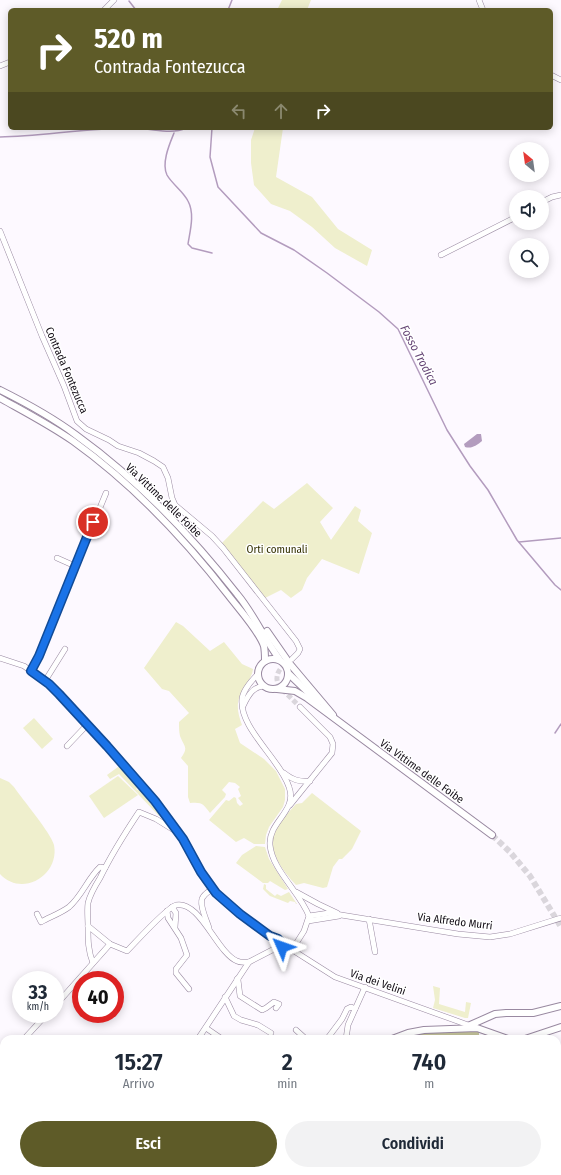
<!DOCTYPE html>
<html lang="it">
<head>
<meta charset="utf-8">
<style>
	body { margin:0; font-family:"Fira Sans Condensed",sans-serif; background:#f2f2f3; color:#1f2937; height:100vh; display:flex; flex-direction:column; font-size:15px; white-space:nowrap }
	* { box-sizing:border-box; margin:0 }
	p { font-size:13px; color:#747a83 }
	.icon { flex:none; width:22px; height:22px; fill:none; stroke:currentColor; stroke-width:2; stroke-linecap:round; stroke-linejoin:round }
	.map { position:relative; flex:1; overflow:hidden }
	.details { position:absolute; left:0px; top:1035px; width:561px; height:140px; display:flex; flex-direction:column; background:#fff; border-radius:12px 12px 0 0; box-shadow:0 2px 10px #0003 }
	.details>* { flex:none }
	.top-card { position:absolute; left:8px; top:8px; width:545px; height:122px; border-radius:6px; box-shadow:0 2px 10px #0003; background:#5e5b28; color:#fff; overflow:hidden }
	.needle { width:26px; rotate:331deg }
	.tools { position:absolute; left:509px; top:142px; display:grid; gap:8px }
	.tools a { display:grid; place-items:center; width:40px; height:40px; border-radius:50%; background:#fff; box-shadow:0 2px 10px #0003; font-size:20px }
	.speed { position:absolute; left:12px; top:971px; display:flex; gap:8px; font-size:20px; font-weight:700; text-align:center }
	.speed>* { display:grid; place-content:center; width:52px; height:52px; border-radius:50%; background:#fff; box-shadow:0 2px 10px #0003; line-height:1 }
	.speed small { font-size:10px; font-weight:400 }
	.speed .limit { border:6px solid #d22; background:#fff; color:#111 }
	.pin { position:absolute; display:grid; place-items:center; width:34px; height:34px; color:#fff; margin:-17px; border:2px solid #fff; border-radius:50%; box-shadow:0 1px 4px #0007 }
	.me { position:absolute; width:44px; margin:-22px; rotate:313deg; stroke-linejoin:round; filter:drop-shadow(0 0 3px #0008) }
	.turn { display:flex; align-items:center; gap:14px; height:84px; padding:0 20px; font-size:18px }
	.turn .icon { width:52px; height:52px; stroke-width:2.5 }
	.turn b { display:block; font-size:28px; line-height:34px }
	.lanes { display:flex; align-items:center; height:38px; padding:0 20px; background:#0003; justify-content:center; gap:20px; direction:ltr }
	.lanes .off { opacity:.35 }
	.eta { display:flex; justify-content:space-evenly; align-items:center; height:68px; text-align:center }
	.eta b { font-size:24px; font-weight:600; line-height:28px }
	.primary-button { display:flex; gap:8px; margin-top:auto; padding:8px 20px }
	.primary-button a { flex:1; height:46px; border-radius:24px; background:#5e5b28; color:#fff; font-size:16px; font-weight:600; line-height:46px; text-align:center }
	.primary-button a+a { background:#f2f2f3; color:#1f2937 }
	.map>svg:first-child { display:block }
	.green { fill:#efefcd }
	.forest { fill:#c3c299 }
	.water { fill:#b39cbe }
	.lines { fill:none; stroke-linecap:round; stroke-linejoin:round }
	.stream { stroke:#b39cbe; stroke-width:1.5 }
	.minor-tunnel { stroke:#dad6dc; stroke-width:5; stroke-dasharray:5 2.5; stroke-linecap:butt }
	.major-tunnel { stroke:#dad6dc; stroke-width:6; stroke-dasharray:6 3; stroke-linecap:butt }
	.minor-casing { stroke:#9989a1; stroke-width:6 }
	.major-casing { stroke:#9989a1; stroke-width:8 }
	.minor { stroke:#fff; stroke-width:5 }
	.major { stroke:#fff; stroke-width:6 }
	.route-casing { stroke:#114b97; stroke-width:10 }
	.route { stroke:#1a73e8; stroke-width:7 }
	.labels { text-anchor:middle; stroke-width:3; stroke-linejoin:round; paint-order:stroke }
	.street-label { font-size:11px; fill:#140e17; stroke:#fff }
	.park-label { font-size:11px; fill:#343100; stroke:#fff }
	.water-label { font-size:12px; font-style:italic; fill:#654575; stroke:#fff }
</style>
</head>
<body>
<div class="map">
<svg width="561" height="1175" viewBox="0 0 561 1175">
	<rect width="100%" height="100%" fill="#fdf9ff"/>
	<g class="green">
		<path d="M282 0H311L307 10H277Z"/>
		<path d="M255 128H283L276 177 312 197 338 229 372 250 367 266 335 248 312 227 290 211 271 204 254 185 251 163V140Z"/>
		<path d="M307 483 333 508 320 522 331 540 355 506 361 510 358 521 372 533 359 574 322 559 307 578 302 590 291 598 281 590 265 598 221 544 263 501 274 509Z"/>
		<path d="M176 622 183 626 210 651 224 642 242 664 253 669C252 676 249 680 245 686 236 700 236 709 242 725L235 729 240 743 264 759 276 771 285 789V800L283 807 269 827 266 835 265 844H254L244 838 236 842 209 820 226 800 229 801 234 797 236 798 237 803 240 806 243 804 238 798 241 796 238 789 240 787 235 783 229 782 222 790 226 794 225 797 210 813C203 804 203 802 190 803L188 797V766L181 758C189 747 184 747 180 736 179 732 179 727 179 722L189 713 169 691 162 689 144 668Z"/>
		<path d="M34 718 53 739 42 749 23 728Z"/>
		<path d="M118 767 121 768 138 787 136 789 138 790H140L160 815 159 816 119 774 110 779 107 775Z"/>
		<path d="M118 776 138 795 104 818 89 796Z"/>
		<path d="M0 778 9 782 14 787C22 799 51 833 54 845 60 875 22 898 0 874Z"/>
		<path d="M312 793 361 831 352 849 342 859H339L333 867 327 887 323 888 304 883 296 885C283 871 265 849 276 829 281 820 289 812 296 804L302 803Z"/>
		<path d="M256 846 265 847 269 859 288 889 285 890 270 881 268 883H263L236 863 242 855Z"/>
		<path d="M264 884 266 885V889L275 896 277 894 281 896 289 892 297 904H296L295 902 290 901 288 903 270 896 263 889Z"/>
		<path d="M433 986 440 988 439 1004 465 1012 466 1002 471 1003 468 1018H465L433 1008 435 1000Z"/>
	</g>
	<g class="forest">
		<path d="M458 1030 479 1032V1035L475 1039 442 1036 429 1039H400C419 1031 438 1031 458 1030Z"/>
		<path d="M274 1171H311L308 1175H270Z"/>
	</g>
	<path class="water" d="M477 434H481L482 441C477 445 472 449 465 447L464 444Z"/>
	<g class="lines">
		<g class="stream">
			<path d="M129 1 136 10"/>
			<path d="M228 10 232 0"/>
			<path d="M212 128 210 157 218 187 261 233 294 250 327 273 379 312 398 329 447 430 470 466 488 490 517 540 555 585 561 590"/>
			<path d="M174 133C170 143 161 163 167 175 172 184 183 191 188 201 195 214 190 231 188 244L192 248 212 253"/>
			<path d="M0 137C48 136 96 126 144 129 158 130 173 134 186 128"/>
			<path d="M519 542 561 538"/>
			<path d="M555 733 561 724"/>
		</g>
		<path class="minor-tunnel" d="M291 659C281 667 273 674 279 686L300 707"/>
		<path class="major-tunnel" d="M492 835 510 852 530 876 561 927"/>
		<g class="minor-casing">
			<g id="minor">
				<path d="M479 0 483 10"/>
				<path d="M104 10 114 0"/>
				<path d="M0 66 10 62"/>
				<path d="M551 75 561 80"/>
				<path d="M542 202 552 197 561 195"/>
				<path d="M0 231 42 336 64 386 77 421 86 429 109 440 118 446 139 453 154 461 163 467 168 478 172 498 175 505 212 536 223 548 296 641 300 649 298 653 292 659"/>
				<path d="M441 255 516 217"/>
				<path d="M57 558 75 566"/>
				<path d="M0 658 24 666 49 684 107 746 155 801 183 839 201 872 216 893 240 914 280 942"/>
				<path d="M31 671 39 656 106 493"/>
				<path d="M258 674C252 680 243 690 242 699 239 728 280 759 289 787 298 811 268 822 270 845 272 870 300 892 309 916L304 931 292 950"/>
				<path d="M45 681 65 649"/>
				<path d="M243 706C248 696 252 687 264 686"/>
				<path d="M67 746 87 725"/>
				<path d="M284 773C293 780 299 782 310 781"/>
				<path d="M290 805 332 753 333 744 330 737 300 707"/>
				<path d="M296 892 318 904 337 913"/>
				<path d="M172 907 176 913 175 927"/>
				<path d="M167 911 168 918 181 938 187 955 176 969V973L189 989"/>
				<path d="M37 914 41 922C50 917 61 913 69 907 82 896 88 878 100 867L105 868"/>
				<path d="M309 916 329 913 458 934 490 937 510 934 561 918"/>
				<path d="M369 919 375 952"/>
				<path d="M308 921 339 916"/>
				<path d="M88 926 110 944 127 951C136 942 166 908 176 905 200 900 217 953 237 961 241 963 245 962 249 962"/>
				<path d="M209 928C207 921 198 903 203 897 205 894 209 891 213 889"/>
				<path d="M283 944 335 977 471 1026"/>
				<path d="M93 963C88 951 88 940 88 927 88 919 87 911 88 903 90 894 95 886 100 878 111 855 125 833 139 812L156 819 177 832"/>
				<path d="M237 979 238 980 240 996 262 1010 266 1008 274 1002 279 1004 276 1008"/>
				<path d="M225 997 234 1016 241 1020 258 1025 271 1033"/>
				<path d="M55 1006 110 944"/>
				<path d="M206 1028 222 1039"/>
				<path d="M296 1030 306 1039"/>
				<path d="M24 1039 47 1014"/>
				<path d="M198 1039 249 962 278 947"/>
				<path d="M327 1039 342 1019 347 1009 351 1007 355 1009"/>
				<path d="M346 1039 348 1025 365 987"/>
				<path d="M0 1062 4 1059"/>
				<path d="M557 1084 561 1083"/>
				<path d="M0 1089 4 1088"/>
				<path d="M4 1116 1 1117 4 1133"/>
				<path d="M557 1141 561 1138"/>
				<path d="M413 1171 420 1175"/>
				<path d="M68 1175 73 1171"/>
				<path d="M333 1175 335 1171"/>
				<path d="M353 1175 355 1171"/>
				<path d="M379 1175 381 1171"/>
				<path d="M534 1175 536 1171"/>
			</g>
		</g>
		<g class="major-casing">
			<g id="major">
				<path d="M0 390C26 403 52 417 76 435 137 479 190 534 237 594 254 614 264 639 280 660"/>
				<path d="M0 398C25 412 50 425 73 441 133 484 184 538 229 596 239 609 259 631 264 646 265 651 265 656 265 661"/>
				<path d="M267 631 290 664 333 715"/>
				<circle cx="273" cy="674" r="15"/>
				<path d="M289 674 318 702"/>
				<path d="M277 689 295 691 307 698 492 835"/>
				<path d="M468 1026 495 1014 506 1013H533L561 1006"/>
				<path d="M392 1039 408 1033 424 1030 477 1028 508 1039"/>
				<path d="M525 1039 561 1027"/>
				<path d="M267 1175 270 1171"/>
				<path d="M453 1175 455 1171"/>
				<path d="M494 1175 495 1171"/>
			</g>
		</g>
		<use href="#minor" class="minor"/>
		<use href="#major" class="major"/>
	</g>
	<g class="lines">
		<g class="route-casing">
			<path id="route" d="M93 522 39 656 31 671 49 684 59 694 107 746 155 801 183 839 201 872 216 893 240 914 270 936 278 939 283 944 282 947"/>
		</g>
		<use href="#route" class="route"/>
	</g>
	<g class="labels">
		<g class="street-label">
			<text transform="translate(67 370) rotate(67)" y="4">Contrada Fontezucca</text>
			<text transform="translate(164 500) rotate(44)" y="4">Via Vittime delle Foibe</text>
			<text transform="translate(422 771) rotate(36)" y="4">Via Vittime delle Foibe</text>
			<text transform="translate(455 921) rotate(7)" y="4">Via Alfredo Murri</text>
			<text transform="translate(378 982) rotate(19)" y="4">Via dei Velini</text>
		</g>
		<g class="park-label">
			<text x="277" y="553">Orti comunali</text>
		</g>
		<g class="water-label">
			<text transform="translate(419 355) rotate(62)" y="4">Fosso Trodica</text>
		</g>
	</g>
</svg>
<div class="tools">
<a><svg class="needle" viewBox="-14 -14 28 28"><path d="M0-13l5 13h-10z" fill="#e53935"/><path d="M0 13l5-13h-10z" fill="#747a83"/></svg></a>
<a><svg class="icon" aria-label="sound" viewBox="0 0 24 24"><path d="M4 9h4l5-4v14l-5-4H4zM17 9q2 3 0 6"/></svg></a>
<a><svg class="icon" aria-label="search" viewBox="0 0 24 24"><circle cx="10" cy="10" r="6"/><path d="M15 15l6 6"/></svg></a>
</div>
<div class="speed"><div>33<small>km/h</small></div><div class="limit">40</div></div>
<div class="pin" style="left:93px;top:522px;background:#d93025"><svg class="icon" aria-label="arrive" viewBox="0 0 24 24"><path d="M6 21V4h12l-3 4 3 4H6"/></svg></div>
<svg class="me" style="left:282px;top:947px" viewBox="-20 -20 40 40"><path d="M0-17L14 15 0 8-14 15z" fill="#1a73e8" stroke="#fff" stroke-width="4"/></svg>
<div class="top-card">
<div class="turn"><svg class="icon" aria-label="right" viewBox="0 0 24 24"><path d="M7 20v-9h11M14 6l5 5-5 5"/></svg><div><b>520 m</b>Contrada Fontezucca</div></div>
<div class="lanes"><svg class="icon off" aria-label="left" viewBox="0 0 24 24"><path d="M17 20v-9H6M10 6l-5 5 5 5"/></svg><svg class="icon off" aria-label="ahead" viewBox="0 0 24 24"><path d="M12 20V5M6 11l6-6 6 6"/></svg><svg class="icon" aria-label="right" viewBox="0 0 24 24"><path d="M7 20v-9h11M14 6l5 5-5 5"/></svg></div>
</div>
<section class="details">
<div class="eta">
<div><b>15:27</b><p>Arrivo</p></div>
<div><b>2</b><p>min</p></div>
<div><b>740</b><p>m</p></div>
</div>
<div class="primary-button"><a>Esci</a><a>Condividi</a></div>
</section>
</div>
</body>
</html>
